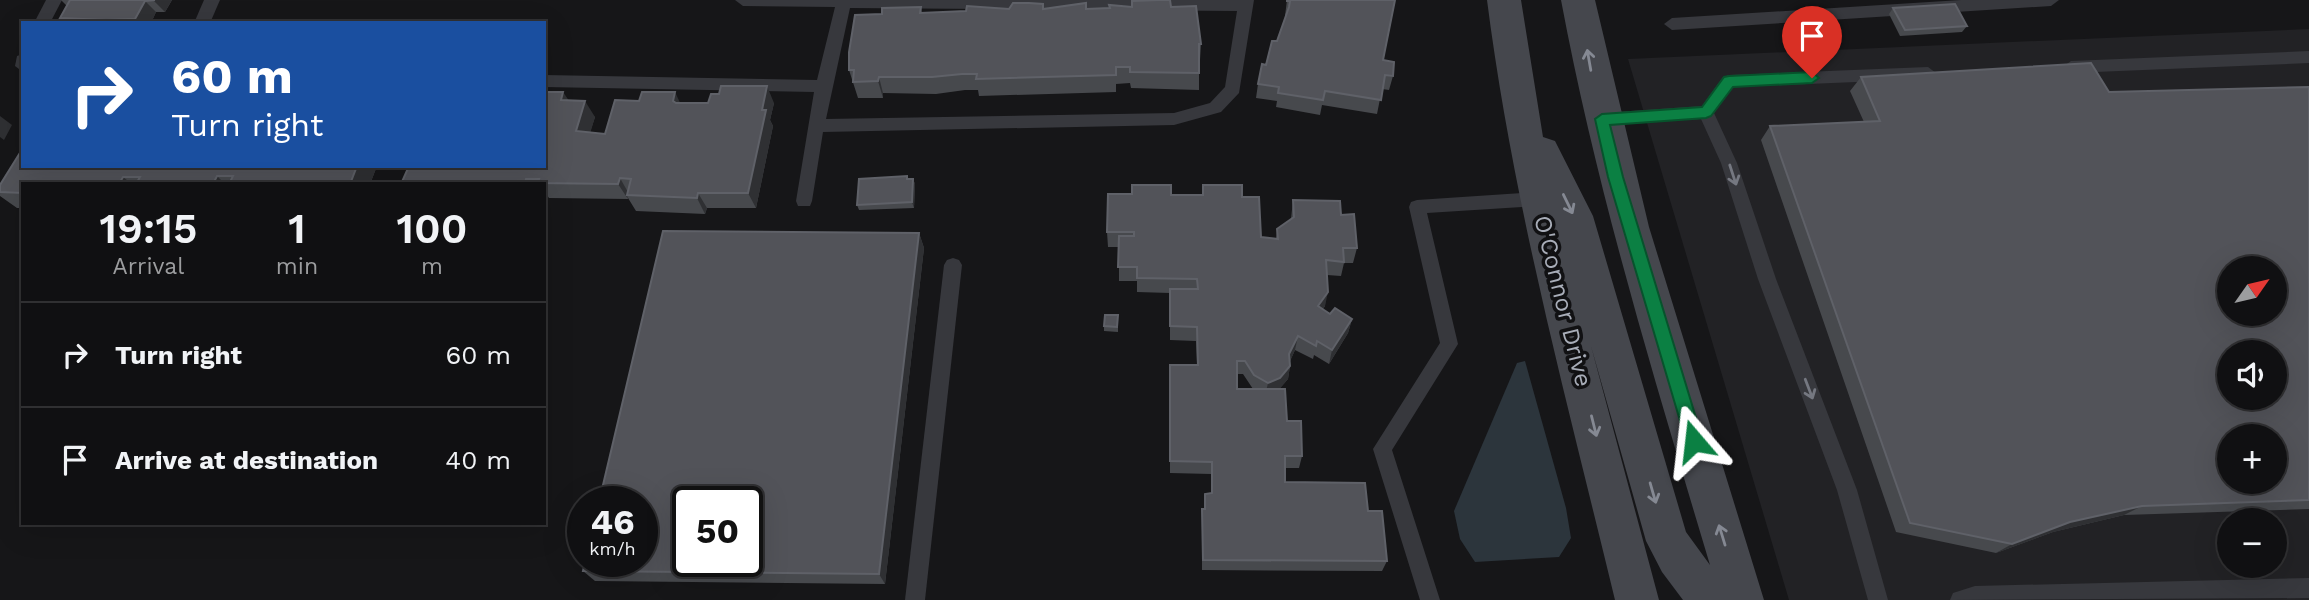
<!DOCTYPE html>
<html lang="en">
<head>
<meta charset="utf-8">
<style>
	body { margin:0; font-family:"Work Sans",sans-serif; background:#19191b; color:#f1f3f6; height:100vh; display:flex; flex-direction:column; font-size:26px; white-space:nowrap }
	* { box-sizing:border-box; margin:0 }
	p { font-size:23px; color:#9c9d9f }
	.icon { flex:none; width:38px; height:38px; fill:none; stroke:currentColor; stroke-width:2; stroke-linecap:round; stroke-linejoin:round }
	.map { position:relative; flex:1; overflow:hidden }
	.drawer { position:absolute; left:21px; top:182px; width:525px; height:343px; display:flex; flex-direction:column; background:#101012; border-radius:0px; box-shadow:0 7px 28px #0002,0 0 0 2px #303032 }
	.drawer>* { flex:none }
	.top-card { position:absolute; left:21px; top:21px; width:525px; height:147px; border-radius:0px; box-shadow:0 7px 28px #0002,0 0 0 2px #303032; background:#1a4fa0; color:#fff; overflow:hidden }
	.needle { width:46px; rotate:56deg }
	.buttons { position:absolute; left:2217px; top:256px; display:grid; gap:14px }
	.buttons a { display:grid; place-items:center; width:70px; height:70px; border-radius:50%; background:#101012; box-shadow:0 7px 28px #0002,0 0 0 2px #303032; font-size:35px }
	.speed { position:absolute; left:567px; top:486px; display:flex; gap:14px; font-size:35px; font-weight:700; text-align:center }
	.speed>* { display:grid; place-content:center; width:91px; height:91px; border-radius:50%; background:#101012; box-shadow:0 7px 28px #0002,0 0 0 2px #303032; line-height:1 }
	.speed small { font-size:18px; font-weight:400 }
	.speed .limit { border:4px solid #111; border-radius:10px; background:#fff; color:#111 }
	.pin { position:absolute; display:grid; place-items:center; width:60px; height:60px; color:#fff; margin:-72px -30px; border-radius:50% 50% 50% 0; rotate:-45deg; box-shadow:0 0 7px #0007 }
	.pin .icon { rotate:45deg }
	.me { position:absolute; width:77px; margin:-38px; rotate:343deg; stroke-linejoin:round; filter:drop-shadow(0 0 5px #0008) }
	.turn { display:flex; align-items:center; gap:24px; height:147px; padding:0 35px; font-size:32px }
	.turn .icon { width:91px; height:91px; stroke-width:2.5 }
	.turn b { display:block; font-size:49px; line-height:60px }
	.eta { display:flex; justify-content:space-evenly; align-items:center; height:119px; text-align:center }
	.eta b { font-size:42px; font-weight:600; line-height:49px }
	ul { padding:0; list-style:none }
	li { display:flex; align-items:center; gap:21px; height:105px; padding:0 35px; border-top:2px solid #303032 }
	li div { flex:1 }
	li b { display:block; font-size:26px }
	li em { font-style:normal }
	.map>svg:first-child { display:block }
	.built { fill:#222225; fill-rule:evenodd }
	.water { fill:#2c353c }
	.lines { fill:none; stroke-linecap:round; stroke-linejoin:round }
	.lane { fill:#37383d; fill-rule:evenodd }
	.secondary { fill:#45474d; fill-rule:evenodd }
	.wall { fill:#47494d; fill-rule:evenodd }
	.shaded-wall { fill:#2f3033 }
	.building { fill:#525359; stroke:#5f6168; stroke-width:2; fill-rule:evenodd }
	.oneway { stroke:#858993 }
	.oneway2 { stroke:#757881 }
	.route { fill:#0b8043; stroke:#07532c; stroke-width:2 }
	.labels { text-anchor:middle; stroke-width:7; stroke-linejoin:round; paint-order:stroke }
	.street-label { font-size:24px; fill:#a8adb8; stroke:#111113 }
</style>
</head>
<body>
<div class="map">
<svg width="2309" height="600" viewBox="0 0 2309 600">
	<rect width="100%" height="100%" fill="#161618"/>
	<path class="built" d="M2309 29V600H1789L1628 59ZM2230 268H2275V313H2230ZM2230 352H2275V397H2230ZM2230 436H2275V481H2230ZM2230 520H2275V565H2230Z"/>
	<path class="water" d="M1525 361 1566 508 1571 538 1559 557 1475 562 1460 539 1454 511 1517 363Z"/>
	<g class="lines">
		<g class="lane">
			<path d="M46 0H62L50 23H34Z"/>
			<path d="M204 0H220L210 23H194Z"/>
			<path d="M735 0H1254L1239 93 1221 112 1174 125 823 132 812 201 810 206H798L796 201 814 92 544 87V75L817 80 835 7 743 6ZM850 8 1237 11 1225 87 1210 103 1174 113 826 119Z"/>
			<path d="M1961 0H2059L2051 6 1672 30 1664 24 1672 18Z"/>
			<path d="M2309 51V63L2071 73 2063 67 2071 61Z"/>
			<path d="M23 54V72L15 66 17 56Z"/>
			<path d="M1928 67 1936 73 1928 79 1733 87 1714 113 1737 163 1776 279 1857 490 1888 600H1868L1837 490 1758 279 1721 163 1701 119 1602 125 1594 119 1602 113 1702 106 1723 77 1729 75Z"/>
			<path d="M1537 192 1543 194 1545 199 1543 204 1537 206 1427 213 1458 344 1392 450 1440 600H1420L1373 449 1440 343 1409 207 1411 202 1417 200Z"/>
			<path d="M953 258 959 260 962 265 925 600H905L944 265 947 260Z"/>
			<path d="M2309 578V598L1950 600 1953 593 1975 586Z"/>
		</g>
		<path class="secondary" d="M1487 0H1521L1543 137 1555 141 1593 216 1686 532 1710 565C1654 378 1597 192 1561 0H1595L1649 227 1764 600H1683L1662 572 1646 541 1591 346 1659 600H1615C1567 401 1513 204 1487 0Z"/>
	</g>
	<g class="wall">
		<path d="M61 0H172L165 12H156L151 23H65L60 18 67 6Z"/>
		<path d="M1287 0 1383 60 1393 76 1389 90 1382 89 1377 114 1322 105 1320 115 1276 107 1277 101 1256 98 1258 84 1277 41 1286 16H1285Z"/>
		<path d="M921 7 922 13 1009 9 1171 7 1201 44 1200 60 1199 61V90L1131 88 1130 83 1116 84V92L979 96 978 90H965L936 94 883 93V98H858L849 70 882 14Z"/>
		<path d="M1893 8 1967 26 1962 32 1900 36 1889 14Z"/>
		<path d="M1861 77 2109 92 2309 87V509L2124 515 2053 532 1996 553 1896 532 1761 140 1770 126 1864 122 1850 91Z"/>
		<path d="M569 100 595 117 590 132 605 134 681 103H774L770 120 773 126 756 208H707L705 214 636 211 628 198V199L549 198 546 194H544V184H401Z"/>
		<path d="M23 166H377L370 184H23V208H17L0 196V185Z"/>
		<path d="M913 179 915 184 914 208 859 210 857 205Z"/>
		<path d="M1203 185 1242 197 1261 237 1276 239 1277 229 1291 219 1293 200 1341 215 1357 248 1353 263H1344L1341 276 1327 275 1325 306 1323 309 1330 314 1352 319 1348 333 1329 364 1314 355 1313 359 1295 350 1290 361V366L1288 379 1279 389 1287 421 1302 456 1299 468H1285V482L1368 511 1387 561 1382 571 1202 570V509H1204L1205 494 1211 493V474L1170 473V365H1197L1196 341 1170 340V293L1137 292V281H1119V247H1108L1107 232 1171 195H1202ZM1237 374H1243L1253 389H1237Z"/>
		<path d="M919 233 924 248 885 584 595 581 583 571Z"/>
		<path d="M1118 320V332L1104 331V326Z"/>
	</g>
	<g class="shaded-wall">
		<path d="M155 0H172L165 12 154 1Z"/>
		<path d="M145 1 156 12 151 23H140L135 19Z"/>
		<path d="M879 77 883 93V98L878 81Z"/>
		<path d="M767 86 774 103 770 120 773 126 756 208 748 193 762 110Z"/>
		<path d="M563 92 574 108 561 100Z"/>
		<path d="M675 92 683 109 673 101Z"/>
		<path d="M585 101 595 117 586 147 576 131Z"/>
		<path d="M0 116 12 125 4 140 0 137Z"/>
		<path d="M357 166H377L370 184H350Z"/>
		<path d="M217 176 225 184H213Z"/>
		<path d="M123 177 132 184H119Z"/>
		<path d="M620 178 629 194 627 195 628 199 618 184Z"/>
		<path d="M913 179 915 184 914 208 912 202Z"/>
		<path d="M698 193 707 208 705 214 697 198Z"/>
		<path d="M919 233 924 248 885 584 879 574Z"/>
		<path d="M1328 292 1325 306 1315 320 1318 306Z"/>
		<path d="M1352 319 1348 333 1329 364 1332 350Z"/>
		<path d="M1298 336 1295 350 1287 368 1289 354Z"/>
		<path d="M1290 366 1288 379 1278 391 1265 396 1268 383Z"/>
		<path d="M2142 506 2124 515 2053 532 1996 553 2012 544 2070 522Z"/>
	</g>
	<g class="building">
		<path d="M70 0H155L145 1 135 19 106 20 60 18Z"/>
		<path d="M1159 0H1170L1171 7 1196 6 1201 44H1199V73L1130 72V67H1116V75L976 79 977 74H962L932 77H879L878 81 853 82 854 70H849V52L855 15 882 14V8L921 7 920 13 966 11 967 6 1009 9 1013 3H1029L1043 4V9L1086 3V9L1110 8 1109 5 1132 7V1Z"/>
		<path d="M1287 0H1395L1383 60 1394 62 1393 76 1385 75 1381 100 1325 91 1323 100 1278 93 1279 87 1258 84 1262 64 1266 65 1272 41H1277L1289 7 1290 1H1287Z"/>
		<path d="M1955 4 1967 26 1905 30 1893 8Z"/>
		<path d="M2091 63 2109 92 2309 87V500L2142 506 2070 522 2012 544 1910 523 1770 126 1880 121 1861 77ZM2230 268H2275V313H2230ZM2230 352H2275V397H2230ZM2230 436H2275V481H2230Z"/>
		<path d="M721 86H767L762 110H766L748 193H698L697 198 627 195 631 179 620 178 618 184 537 183 539 179H526L525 184H401L409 166H544V92H563L561 100 585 101 576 131 605 134 615 100 639 101 642 92H675L673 101 676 103H708L711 94H719Z"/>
		<path d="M23 148V166H357L350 184H229L233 176H217L213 184H136L140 177H123L119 184H23V193L0 192V185Z"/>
		<path d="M907 176V179H913L912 202 857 205 859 179Z"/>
		<path d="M1132 185H1171V195H1203V185H1242V197H1259L1261 237 1278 239 1277 229 1294 217 1293 200 1340 201 1341 215 1354 214 1357 248H1343L1344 262 1326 260 1328 292 1318 306 1330 314 1335 308 1352 319 1332 350 1317 341 1316 346 1298 336 1289 354 1290 366 1280 378 1268 383 1254 375 1245 361H1237V389H1285L1287 421H1301L1302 456H1285V482L1365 483 1368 511H1382L1387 561 1203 560 1202 509H1205V494L1212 493V462L1170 461V365H1198L1197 327 1170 326V289H1198L1197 279 1137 278V267H1118L1119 236H1134V232H1107L1108 194H1132Z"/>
		<path d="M663 231 919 233 879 574 583 571 585 562H642V502H599ZM688 502H747V562H688Z"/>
		<path d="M1105 315H1118L1117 327 1104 326Z"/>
	</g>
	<defs><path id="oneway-shaft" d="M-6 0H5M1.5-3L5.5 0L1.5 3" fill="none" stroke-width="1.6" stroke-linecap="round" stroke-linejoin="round" transform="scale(1.75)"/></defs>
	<g class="oneway">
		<use href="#oneway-shaft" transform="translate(1589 60) rotate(-100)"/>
		<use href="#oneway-shaft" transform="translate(1568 204) rotate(64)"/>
		<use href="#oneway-shaft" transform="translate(1594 426) rotate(76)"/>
		<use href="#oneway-shaft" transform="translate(1653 493) rotate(74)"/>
		<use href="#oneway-shaft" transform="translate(1722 535) rotate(-107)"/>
	</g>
	<g class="oneway2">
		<use href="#oneway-shaft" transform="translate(1733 175) rotate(72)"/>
		<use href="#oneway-shaft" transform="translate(1809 389) rotate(69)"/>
	</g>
	<path class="route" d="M1812 72 1819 78 1812 83 1733 87 1711 116 1706 118 1610 125 1623 177 1703 441 1694 449 1686 441 1608 177 1595 119 1602 114 1702 107 1724 77 1729 76Z"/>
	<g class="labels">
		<g class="street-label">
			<text transform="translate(1563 301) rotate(76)" y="8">O'Connor Drive</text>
		</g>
	</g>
</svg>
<div class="buttons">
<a><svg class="needle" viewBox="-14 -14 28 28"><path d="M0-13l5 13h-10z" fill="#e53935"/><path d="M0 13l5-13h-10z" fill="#9c9d9f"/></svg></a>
<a><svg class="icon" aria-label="sound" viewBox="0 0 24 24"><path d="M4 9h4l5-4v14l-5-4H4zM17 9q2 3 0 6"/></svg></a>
<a>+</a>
<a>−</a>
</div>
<div class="speed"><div>46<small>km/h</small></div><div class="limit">50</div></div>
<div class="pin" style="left:1812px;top:78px;background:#d93025"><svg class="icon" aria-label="arrive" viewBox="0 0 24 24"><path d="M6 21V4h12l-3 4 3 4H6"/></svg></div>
<svg class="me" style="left:1694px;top:441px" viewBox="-20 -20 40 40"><path d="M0-17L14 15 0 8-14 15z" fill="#0b8043" stroke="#fff" stroke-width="4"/></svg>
<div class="top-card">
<div class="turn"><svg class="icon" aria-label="right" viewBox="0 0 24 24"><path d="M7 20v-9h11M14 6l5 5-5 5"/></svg><div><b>60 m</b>Turn right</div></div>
</div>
<section class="drawer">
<div class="eta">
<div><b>19:15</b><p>Arrival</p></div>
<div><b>1</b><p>min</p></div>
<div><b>100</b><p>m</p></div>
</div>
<ul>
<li><svg class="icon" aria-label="right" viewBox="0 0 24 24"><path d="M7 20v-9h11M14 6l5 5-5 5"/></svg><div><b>Turn right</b></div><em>60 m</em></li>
<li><svg class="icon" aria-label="arrive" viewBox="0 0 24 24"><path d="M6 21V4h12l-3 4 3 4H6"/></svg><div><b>Arrive at destination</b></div><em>40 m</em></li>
</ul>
</section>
</div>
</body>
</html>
